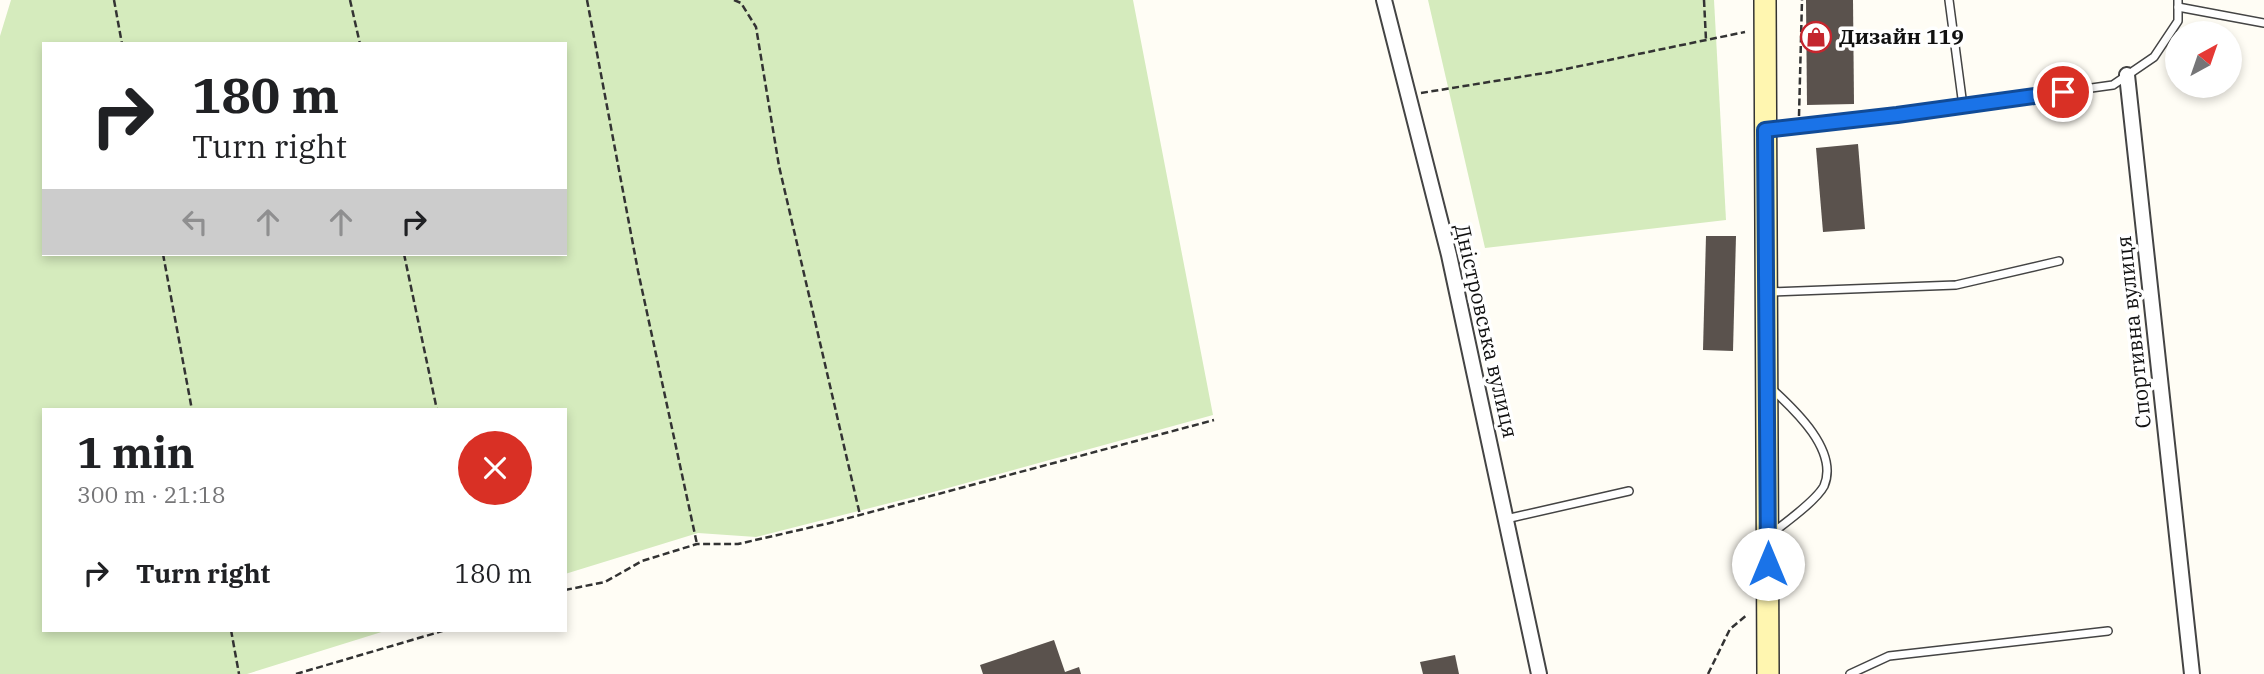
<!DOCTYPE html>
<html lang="en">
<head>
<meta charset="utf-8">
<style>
	body { margin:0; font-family:"IBM Plex Serif",serif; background:#f2f2f2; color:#202124; height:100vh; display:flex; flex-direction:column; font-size:26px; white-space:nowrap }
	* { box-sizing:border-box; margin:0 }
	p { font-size:23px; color:#757577 }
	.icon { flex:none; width:38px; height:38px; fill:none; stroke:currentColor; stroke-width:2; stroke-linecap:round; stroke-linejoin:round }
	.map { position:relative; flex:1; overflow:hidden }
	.panel { position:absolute; left:42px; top:408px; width:525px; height:224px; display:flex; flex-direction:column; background:#fff; border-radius:0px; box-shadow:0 4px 10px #0003 }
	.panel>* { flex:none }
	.hud { position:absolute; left:42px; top:42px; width:525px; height:214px; border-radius:0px; box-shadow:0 4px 10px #0003; background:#fff; color:#202124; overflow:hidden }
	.needle { width:46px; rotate:40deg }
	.fabs { position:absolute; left:2165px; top:21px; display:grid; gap:14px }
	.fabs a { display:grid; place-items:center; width:77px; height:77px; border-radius:50%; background:#fff; box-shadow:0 4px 10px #0003; font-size:35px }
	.pin { position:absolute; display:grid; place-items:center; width:60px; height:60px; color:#fff; margin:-30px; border:4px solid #fff; border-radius:50%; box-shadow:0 2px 7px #0007 }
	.me { position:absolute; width:77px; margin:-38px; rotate:0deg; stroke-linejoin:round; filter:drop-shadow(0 0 5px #0008) }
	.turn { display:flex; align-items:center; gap:24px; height:147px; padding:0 35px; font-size:32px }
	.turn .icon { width:91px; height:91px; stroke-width:2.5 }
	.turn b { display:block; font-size:49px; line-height:60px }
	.lanes { display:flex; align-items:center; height:66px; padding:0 35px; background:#0003; justify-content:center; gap:35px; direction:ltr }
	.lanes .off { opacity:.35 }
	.round { display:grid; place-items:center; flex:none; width:74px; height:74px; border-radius:37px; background:#f2f2f2 }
	.overview { display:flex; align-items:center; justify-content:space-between; height:119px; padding:0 35px }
	h1 { font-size:42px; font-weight:700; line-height:52px }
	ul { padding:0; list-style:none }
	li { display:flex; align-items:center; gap:21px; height:91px; padding:0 35px }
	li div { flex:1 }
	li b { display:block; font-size:26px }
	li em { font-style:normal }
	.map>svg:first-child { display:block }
	.green { fill:#d5ebbd; fill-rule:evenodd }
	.building { fill:#5a524d }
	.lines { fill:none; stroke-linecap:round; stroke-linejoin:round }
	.service-casing { stroke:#444; stroke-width:10 }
	.minor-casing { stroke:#444; stroke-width:18 }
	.secondary-casing { stroke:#333; stroke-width:24 }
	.path { stroke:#333; stroke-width:2.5; stroke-dasharray:7 3.5; stroke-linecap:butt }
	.service { stroke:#fff; stroke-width:7 }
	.minor { stroke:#fff; stroke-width:14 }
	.secondary { stroke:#fff6b0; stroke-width:21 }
	.route-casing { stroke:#114b97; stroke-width:18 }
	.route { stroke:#1a73e8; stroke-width:12 }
	.labels { text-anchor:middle; stroke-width:7; stroke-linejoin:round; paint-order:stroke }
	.poi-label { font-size:21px; font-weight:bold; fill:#111; stroke:#fff; text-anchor:start }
	.street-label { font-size:21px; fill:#111; stroke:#fff }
</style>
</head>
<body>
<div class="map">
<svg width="2264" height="674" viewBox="0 0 2264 674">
	<rect width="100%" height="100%" fill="#fffdf5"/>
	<g class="green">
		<path d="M11 0H1133L1213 415 937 491 756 537 698 533 565 574V410H44V630H388L247 674H0V36ZM44 44H565V254H44Z"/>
		<path d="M1428 0H1714L1726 220 1485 248Z"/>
	</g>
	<g class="building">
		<path d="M1806 0H1853L1854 104 1807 105Z"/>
		<path d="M1858 144 1865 229 1823 232 1816 148Z"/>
		<path d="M1706 236H1736L1733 351 1703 350Z"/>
		<path d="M1054 640 1065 672 1079 667 1081 674H983L980 665Z"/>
		<path d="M1455 655 1459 674H1423L1420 662Z"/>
	</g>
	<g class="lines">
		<g class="service-casing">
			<g id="service">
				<path d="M1949 0 1963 106"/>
				<path d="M2178 7 2264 23"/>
				<path d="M1768 129 1897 115 2113 85 2154 57 2178 21V0"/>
				<path d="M1770 292 1956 285 2059 261"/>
				<path d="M1506 519 1629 491"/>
				<path d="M1771 534C1785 523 1816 501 1824 486 1839 451 1795 410 1772 389"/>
				<path d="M1850 674 1889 656 2108 631"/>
			</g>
		</g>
		<g class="minor-casing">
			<g id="minor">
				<path d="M1384 0 1449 255 1539 674"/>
				<path d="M2127 75 2192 674"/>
			</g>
		</g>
		<g class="secondary-casing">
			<path id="secondary" d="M1765 0 1768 674"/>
		</g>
		<g class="path">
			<path d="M114 0 122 44"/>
			<path d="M350 0 360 44"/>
			<path d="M587 0 638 271 697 544"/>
			<path d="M734 0 741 3 756 27 779 166 860 515"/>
			<path d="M1704 0 1706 40"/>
			<path d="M1421 93 1551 72 1745 32"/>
			<path d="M1799 116 1802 0"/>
			<path d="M163 254 192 410"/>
			<path d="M404 254 437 410"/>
			<path d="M565 590 605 582 642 561 697 544H738L830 523 1214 420"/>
			<path d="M231 630 239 674"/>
			<path d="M296 674 446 630"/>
			<path d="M1708 674 1730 629 1748 614"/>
		</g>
		<use href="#service" class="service"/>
		<use href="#minor" class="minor"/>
		<use href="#secondary" class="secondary"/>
	</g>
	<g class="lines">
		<g class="route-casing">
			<path id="route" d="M1768 564 1765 130 1897 115 2063 92"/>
		</g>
		<use href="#route" class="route"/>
	</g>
	<defs>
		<g id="shop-ring" transform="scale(1.575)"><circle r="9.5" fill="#fff" stroke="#c4262e" stroke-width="1.5"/><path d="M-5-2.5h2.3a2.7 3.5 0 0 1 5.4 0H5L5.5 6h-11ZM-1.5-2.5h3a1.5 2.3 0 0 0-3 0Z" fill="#c4262e"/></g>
	</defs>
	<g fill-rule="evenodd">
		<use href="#shop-ring" x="1816" y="37"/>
	</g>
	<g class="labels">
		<g class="poi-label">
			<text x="1839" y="44">Дизайн 119</text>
		</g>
		<g class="street-label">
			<text transform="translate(1486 331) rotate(77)" y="7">Дністровська вулиця</text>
			<text transform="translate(2134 332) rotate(-96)" y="7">Спортивна вулиця</text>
		</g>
	</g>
</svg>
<div class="fabs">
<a><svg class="needle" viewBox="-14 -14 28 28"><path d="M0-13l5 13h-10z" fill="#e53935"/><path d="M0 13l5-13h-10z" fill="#757577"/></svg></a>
</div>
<div class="pin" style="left:2063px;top:92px;background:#d93025"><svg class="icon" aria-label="arrive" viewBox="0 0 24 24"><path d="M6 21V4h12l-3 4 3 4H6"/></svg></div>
<svg class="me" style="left:1768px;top:564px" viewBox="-20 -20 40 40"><circle r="19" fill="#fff"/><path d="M0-13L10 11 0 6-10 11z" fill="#1a73e8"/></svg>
<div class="hud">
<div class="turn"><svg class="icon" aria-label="right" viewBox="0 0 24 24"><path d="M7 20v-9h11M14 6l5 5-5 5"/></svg><div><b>180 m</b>Turn right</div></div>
<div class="lanes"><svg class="icon off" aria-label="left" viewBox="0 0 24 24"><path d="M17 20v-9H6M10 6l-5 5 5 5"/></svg><svg class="icon off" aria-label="ahead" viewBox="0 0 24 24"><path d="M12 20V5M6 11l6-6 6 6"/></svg><svg class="icon off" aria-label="ahead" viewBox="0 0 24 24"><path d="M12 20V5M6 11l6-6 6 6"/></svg><svg class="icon" aria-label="right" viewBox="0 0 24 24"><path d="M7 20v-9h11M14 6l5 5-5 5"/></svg></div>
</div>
<section class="panel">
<div class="overview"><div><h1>1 min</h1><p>300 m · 21:18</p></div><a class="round" style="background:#d93025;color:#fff"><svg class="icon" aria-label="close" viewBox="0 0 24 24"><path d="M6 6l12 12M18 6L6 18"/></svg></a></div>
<ul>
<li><svg class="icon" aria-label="right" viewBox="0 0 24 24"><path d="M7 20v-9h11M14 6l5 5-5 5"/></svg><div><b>Turn right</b></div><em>180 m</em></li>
</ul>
</section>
</div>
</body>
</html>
